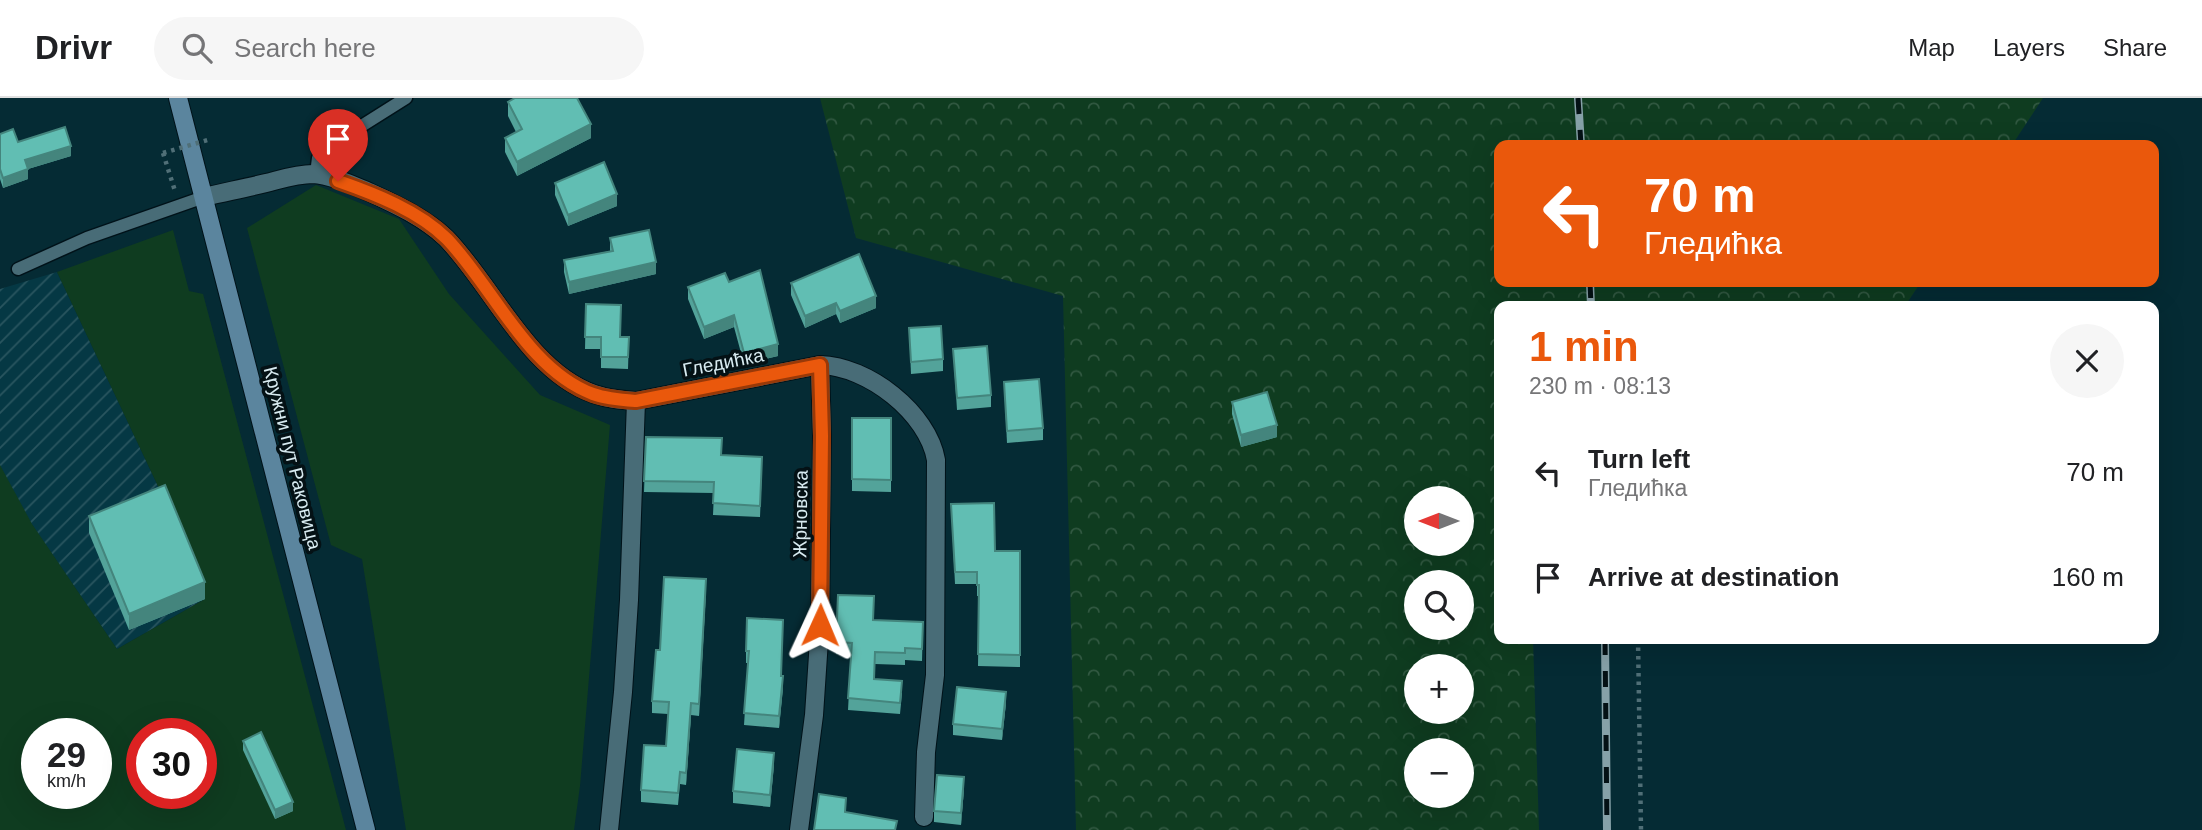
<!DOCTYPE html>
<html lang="en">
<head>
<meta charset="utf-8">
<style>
	body { margin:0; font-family:Arial,sans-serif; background:#f6f6f6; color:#202124; height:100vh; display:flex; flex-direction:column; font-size:26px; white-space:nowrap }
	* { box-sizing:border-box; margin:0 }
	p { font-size:23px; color:#757577 }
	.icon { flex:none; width:38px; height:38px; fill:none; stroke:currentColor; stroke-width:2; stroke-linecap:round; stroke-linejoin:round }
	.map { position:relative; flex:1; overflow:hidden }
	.sheet { position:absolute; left:1494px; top:203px; width:665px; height:343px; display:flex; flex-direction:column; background:#fff; border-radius:14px; box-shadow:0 7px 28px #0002 }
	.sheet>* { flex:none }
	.banner { position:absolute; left:1494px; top:42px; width:665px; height:147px; border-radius:14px; box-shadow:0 7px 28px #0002; background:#ea580c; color:#fff; overflow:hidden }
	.needle { width:46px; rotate:270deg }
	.fabs { position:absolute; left:1404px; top:388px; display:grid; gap:14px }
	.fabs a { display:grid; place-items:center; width:70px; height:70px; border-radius:50%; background:#fff; box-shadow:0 7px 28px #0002; font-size:35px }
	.speed { position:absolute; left:21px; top:620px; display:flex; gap:14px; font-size:35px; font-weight:700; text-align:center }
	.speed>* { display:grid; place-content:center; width:91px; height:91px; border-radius:50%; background:#fff; box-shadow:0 7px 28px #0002; line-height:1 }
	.speed small { font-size:18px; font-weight:400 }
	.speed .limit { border:10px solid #d22; background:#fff; color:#111 }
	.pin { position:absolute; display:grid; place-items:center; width:60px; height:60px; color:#fff; margin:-72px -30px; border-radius:50% 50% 50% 0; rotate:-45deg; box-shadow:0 0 7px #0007 }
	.pin .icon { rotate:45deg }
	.me { position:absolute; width:77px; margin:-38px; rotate:1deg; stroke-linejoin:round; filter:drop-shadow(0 0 5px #0008) }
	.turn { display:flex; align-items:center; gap:24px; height:147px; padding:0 35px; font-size:32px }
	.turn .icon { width:91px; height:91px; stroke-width:2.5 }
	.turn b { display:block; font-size:49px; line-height:60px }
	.round { display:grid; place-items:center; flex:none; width:74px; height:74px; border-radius:37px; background:#f6f6f6 }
	.headline { display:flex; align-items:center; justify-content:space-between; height:119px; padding:0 35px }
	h1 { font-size:42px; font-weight:800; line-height:52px; color:#ea580c }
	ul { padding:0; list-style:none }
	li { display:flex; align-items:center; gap:21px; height:105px; padding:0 35px }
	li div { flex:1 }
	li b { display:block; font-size:26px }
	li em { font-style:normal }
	header { display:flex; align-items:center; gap:42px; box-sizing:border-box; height:98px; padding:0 35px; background:#fff; border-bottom:2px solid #e0e0e0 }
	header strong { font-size:33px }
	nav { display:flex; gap:38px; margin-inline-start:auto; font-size:24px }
	.search { width:490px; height:63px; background:#f6f6f6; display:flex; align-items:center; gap:18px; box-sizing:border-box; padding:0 24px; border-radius:38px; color:#757577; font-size:26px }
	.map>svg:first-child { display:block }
	.industrial { fill:url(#industrial-furrows) }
	.grass { fill:#0f3c20; fill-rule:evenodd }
	.forest { fill:url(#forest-crowns); fill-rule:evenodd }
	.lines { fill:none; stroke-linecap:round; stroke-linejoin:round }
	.service-casing { stroke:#001219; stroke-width:15 }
	.minor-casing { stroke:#001219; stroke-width:20 }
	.secondary-casing { stroke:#001219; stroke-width:20 }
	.path { stroke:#506f77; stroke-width:4.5; stroke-dasharray:3.5 5; stroke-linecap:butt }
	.service { stroke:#486c77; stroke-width:12 }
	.minor { stroke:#486c77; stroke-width:18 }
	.secondary { stroke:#5b859e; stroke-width:18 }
	.rail-casing { stroke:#86a1a8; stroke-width:8 }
	.rail { stroke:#041115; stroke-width:5; stroke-dasharray:16; stroke-linecap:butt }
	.path-bridge { stroke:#506f77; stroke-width:4.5; stroke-dasharray:3.5 5; stroke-linecap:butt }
	.wall { fill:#53a39a }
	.shaded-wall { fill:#44857d }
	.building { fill:#61beb3; stroke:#44857d; stroke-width:2 }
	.route-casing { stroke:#983908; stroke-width:18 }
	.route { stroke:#ea580c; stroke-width:12 }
	.labels { text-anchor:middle; stroke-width:7; stroke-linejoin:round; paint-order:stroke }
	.street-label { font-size:19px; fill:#d8ebf1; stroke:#041115 }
</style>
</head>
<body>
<header>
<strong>Drivr</strong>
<div class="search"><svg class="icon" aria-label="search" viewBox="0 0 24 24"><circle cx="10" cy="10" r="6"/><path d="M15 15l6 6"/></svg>Search here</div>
<nav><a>Map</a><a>Layers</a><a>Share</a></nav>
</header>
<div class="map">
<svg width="2202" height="732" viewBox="0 0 2202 732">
	<defs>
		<pattern id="industrial-furrows" width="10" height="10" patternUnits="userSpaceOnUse" patternTransform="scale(1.75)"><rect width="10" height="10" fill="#053844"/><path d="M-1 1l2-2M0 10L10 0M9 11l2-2" fill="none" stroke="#29555f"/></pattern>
		<pattern id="forest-crowns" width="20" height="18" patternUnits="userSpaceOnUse" patternTransform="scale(1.75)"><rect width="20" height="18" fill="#0f3c20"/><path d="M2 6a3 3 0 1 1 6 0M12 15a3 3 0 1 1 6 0" fill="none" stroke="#315841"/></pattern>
	</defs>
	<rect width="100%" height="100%" fill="#052b34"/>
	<path class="industrial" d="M57 174 165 403 205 501 117 551 28 421 0 369V191Z"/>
	<g class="grass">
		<path d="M316 87 399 121 449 196 540 297 610 327 580 688 574 732H406L362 461 331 447 247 130Z"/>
		<path d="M173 132 189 193 203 196 346 732H0V367L32 426 117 551 205 501 165 403 57 174ZM37 635H96V695H37ZM142 635H201V695H142Z"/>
	</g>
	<path class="forest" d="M820 0H2043L2012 47H1500V184H1921L1905 208H1500V541H1533L1539 732H1076L1063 198 856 140ZM1416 401H1461V446H1416ZM1416 485H1461V530H1416ZM1416 569H1461V614H1416ZM1416 653H1461V698H1416Z"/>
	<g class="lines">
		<g class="service-casing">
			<g id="service">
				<path d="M316 76 318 60 325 51 406 0"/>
				<path d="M18 171 87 140 204 99"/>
			</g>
		</g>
		<g class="minor-casing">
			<g id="minor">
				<path d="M204 99C225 94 246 90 266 85 282 81 297 76 313 76 331 77 352 87 369 94 395 106 425 120 446 140 493 188 528 273 594 296 608 301 622 302 636 303L820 267C868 268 928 315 936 362L935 577 926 654 924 719"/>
				<path d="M609 732 623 594 629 502 636 303"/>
				<path d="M799 732 814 617 820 527 822 338 820 267"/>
			</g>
		</g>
		<g class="secondary-casing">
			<path id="secondary" d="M178 0 366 732"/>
		</g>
		<g class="path">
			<path d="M163 55 175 93"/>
			<path d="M1638 541 1641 732"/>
		</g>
		<use href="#service" class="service"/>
		<use href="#minor" class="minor"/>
		<use href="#secondary" class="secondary"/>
		<g class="rail-casing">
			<g id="rail">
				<path d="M1578 0 1581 47"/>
				<path d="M1590 184 1591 208"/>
				<path d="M1605 541 1607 732"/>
			</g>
		</g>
		<use href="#rail" class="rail"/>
		<path class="path-bridge" d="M163 55 211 41"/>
	</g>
	<g class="wall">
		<path d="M508 4 591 40 517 78 505 54V40L516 34 508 18Z"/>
		<path d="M0 36 18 44 71 58 28 71V81L3 90 0 81Z"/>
		<path d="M555 85 617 108 568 128 555 97Z"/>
		<path d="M610 140 656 176 569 196 564 174V162L610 153Z"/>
		<path d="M729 184 778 258 744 266 734 229 704 241 688 201V189Z"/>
		<path d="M791 185 876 210 840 225 836 216 805 230 791 197Z"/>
		<path d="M586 206 620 239H629L628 271 601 270V251H585Z"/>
		<path d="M909 230 943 261V273L911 276Z"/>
		<path d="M953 251 991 297V309L957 312Z"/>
		<path d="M1004 284 1043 330V342L1007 345Z"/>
		<path d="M1232 304 1277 339 1241 349 1232 316Z"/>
		<path d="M852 320H891V394L852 393Z"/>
		<path d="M646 339 722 357 762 370 760 419 713 417 714 395 644 394Z"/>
		<path d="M951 406 995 453H1020V569L978 568 979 498H977V486H955Z"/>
		<path d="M89 418 205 501 129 532 89 435Z"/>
		<path d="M706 493 699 618 691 617 686 687 680 686 678 707 641 704V692L666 648 668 616 652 615V603L660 552Z"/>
		<path d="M838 497 873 522 923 524 922 563 905 562V567L875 566V581L902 595 900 616 848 612 851 556H836Z"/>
		<path d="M783 534 781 578 783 590 779 630 744 627 748 565H746V553Z"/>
		<path d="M1006 605 1002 642 953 637V626Z"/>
		<path d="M243 643 293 713 275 721 243 652Z"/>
		<path d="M774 667 770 709 733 705V693Z"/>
		<path d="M964 691 961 727 934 724V713Z"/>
	</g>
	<g class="shaded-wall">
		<path d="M591 26V40L517 78V64Z"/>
		<path d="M71 48V58L28 71V81L3 90V80L25 62Z"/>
		<path d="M617 96V108L568 128V117Z"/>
		<path d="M656 164V176L569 196V184Z"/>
		<path d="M876 198V210L840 225V213Z"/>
		<path d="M836 205V216L805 230V218Z"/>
		<path d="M734 217V229L704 241V229Z"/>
		<path d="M778 246V258L744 266V255Z"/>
		<path d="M1277 327V339L1241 349V337Z"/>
		<path d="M706 481V493L699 618V606Z"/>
		<path d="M205 484V501L129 532V516Z"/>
		<path d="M783 578V590L779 630V618Z"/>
		<path d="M1006 594V605L1002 642V631Z"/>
		<path d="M691 605V617L686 687V675Z"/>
		<path d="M774 655V667L770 709V697Z"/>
		<path d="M964 679V691L961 727V715Z"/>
		<path d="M293 704V713L275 721V712Z"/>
	</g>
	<g class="building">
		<path d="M515 0H577L591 26 517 64 505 40 522 31 508 4Z"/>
		<path d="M65 29 71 48 25 62 28 71 3 80 0 71V36L13 31 18 44Z"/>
		<path d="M604 64 617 96 568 117 555 85Z"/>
		<path d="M649 132 656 164 569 184 564 162 613 153 610 140Z"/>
		<path d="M859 156 876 198 840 213 836 205 805 218 791 185Z"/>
		<path d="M760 172 778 246 744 255 734 217 704 229 688 189 725 175 729 184Z"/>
		<path d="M586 206 621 207 620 239H629L628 259H601V239H585Z"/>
		<path d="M941 228 943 261 911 264 909 230Z"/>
		<path d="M987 248 991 297 957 300 953 251Z"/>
		<path d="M1039 281 1043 330 1007 333 1004 284Z"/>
		<path d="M1267 294 1277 327 1241 337 1232 304Z"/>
		<path d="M852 320H891V382L852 381Z"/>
		<path d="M646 339 722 340 721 357 762 359 760 408 713 405 714 384 644 383Z"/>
		<path d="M165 387 205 484 129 516 89 418Z"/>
		<path d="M994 405 995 453H1020V557L978 556 979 487H977V474H955L951 406Z"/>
		<path d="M664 479 706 481 699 606 691 605 686 675 680 674 678 695 641 692 644 647 666 648 669 604 652 603 656 552H660Z"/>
		<path d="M838 497 874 498 873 522 923 524 922 551 905 550V555L875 554 874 581 902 583 900 605 848 600 852 545 836 544Z"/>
		<path d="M747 520 783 522 781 578H783L779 618 744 615 749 553H746Z"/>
		<path d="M957 589 1006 594 1002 631 953 626Z"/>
		<path d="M261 634 293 704 275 712 243 643Z"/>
		<path d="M737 651 774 655 770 697 733 693Z"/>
		<path d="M937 677 964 679 961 715 934 713Z"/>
		<path d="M819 696 846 700 845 714 897 723 895 732H814Z"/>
	</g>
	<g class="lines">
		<g class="route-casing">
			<path id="route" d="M338 83C375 96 419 113 447 141 493 189 528 272 593 296 607 301 622 302 636 303L820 267 822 338 820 527"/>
		</g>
		<use href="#route" class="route"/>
	</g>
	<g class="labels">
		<g class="street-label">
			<text transform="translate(723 264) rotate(-11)" y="7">Гледићка</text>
			<text transform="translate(293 360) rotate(76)" y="7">Кружни пут Раковица</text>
			<text transform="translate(800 416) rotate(-89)" y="7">Жрновска</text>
		</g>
	</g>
</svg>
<div class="fabs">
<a><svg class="needle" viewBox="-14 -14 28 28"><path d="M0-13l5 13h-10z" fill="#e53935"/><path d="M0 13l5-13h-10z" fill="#757577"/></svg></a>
<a><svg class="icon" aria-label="search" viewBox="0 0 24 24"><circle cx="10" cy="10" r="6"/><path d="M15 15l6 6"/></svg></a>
<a>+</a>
<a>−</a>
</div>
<div class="speed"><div>29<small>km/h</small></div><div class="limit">30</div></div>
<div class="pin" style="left:338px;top:83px;background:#d93025"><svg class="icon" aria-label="arrive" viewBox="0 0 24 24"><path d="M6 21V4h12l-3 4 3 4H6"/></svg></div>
<svg class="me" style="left:820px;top:527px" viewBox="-20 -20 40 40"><path d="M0-17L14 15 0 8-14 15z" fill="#ea580c" stroke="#fff" stroke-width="4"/></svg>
<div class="banner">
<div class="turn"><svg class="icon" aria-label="left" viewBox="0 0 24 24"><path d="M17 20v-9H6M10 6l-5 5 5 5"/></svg><div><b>70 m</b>Гледићка</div></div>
</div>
<section class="sheet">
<div class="headline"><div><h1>1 min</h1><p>230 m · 08:13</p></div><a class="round"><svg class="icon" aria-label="close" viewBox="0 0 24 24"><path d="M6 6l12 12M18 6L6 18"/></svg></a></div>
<ul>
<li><svg class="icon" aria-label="left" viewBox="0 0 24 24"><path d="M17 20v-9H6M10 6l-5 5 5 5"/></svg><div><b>Turn left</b><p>Гледићка</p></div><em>70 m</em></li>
<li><svg class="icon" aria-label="arrive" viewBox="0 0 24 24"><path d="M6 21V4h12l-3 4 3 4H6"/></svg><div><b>Arrive at destination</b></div><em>160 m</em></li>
</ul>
</section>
</div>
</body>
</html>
